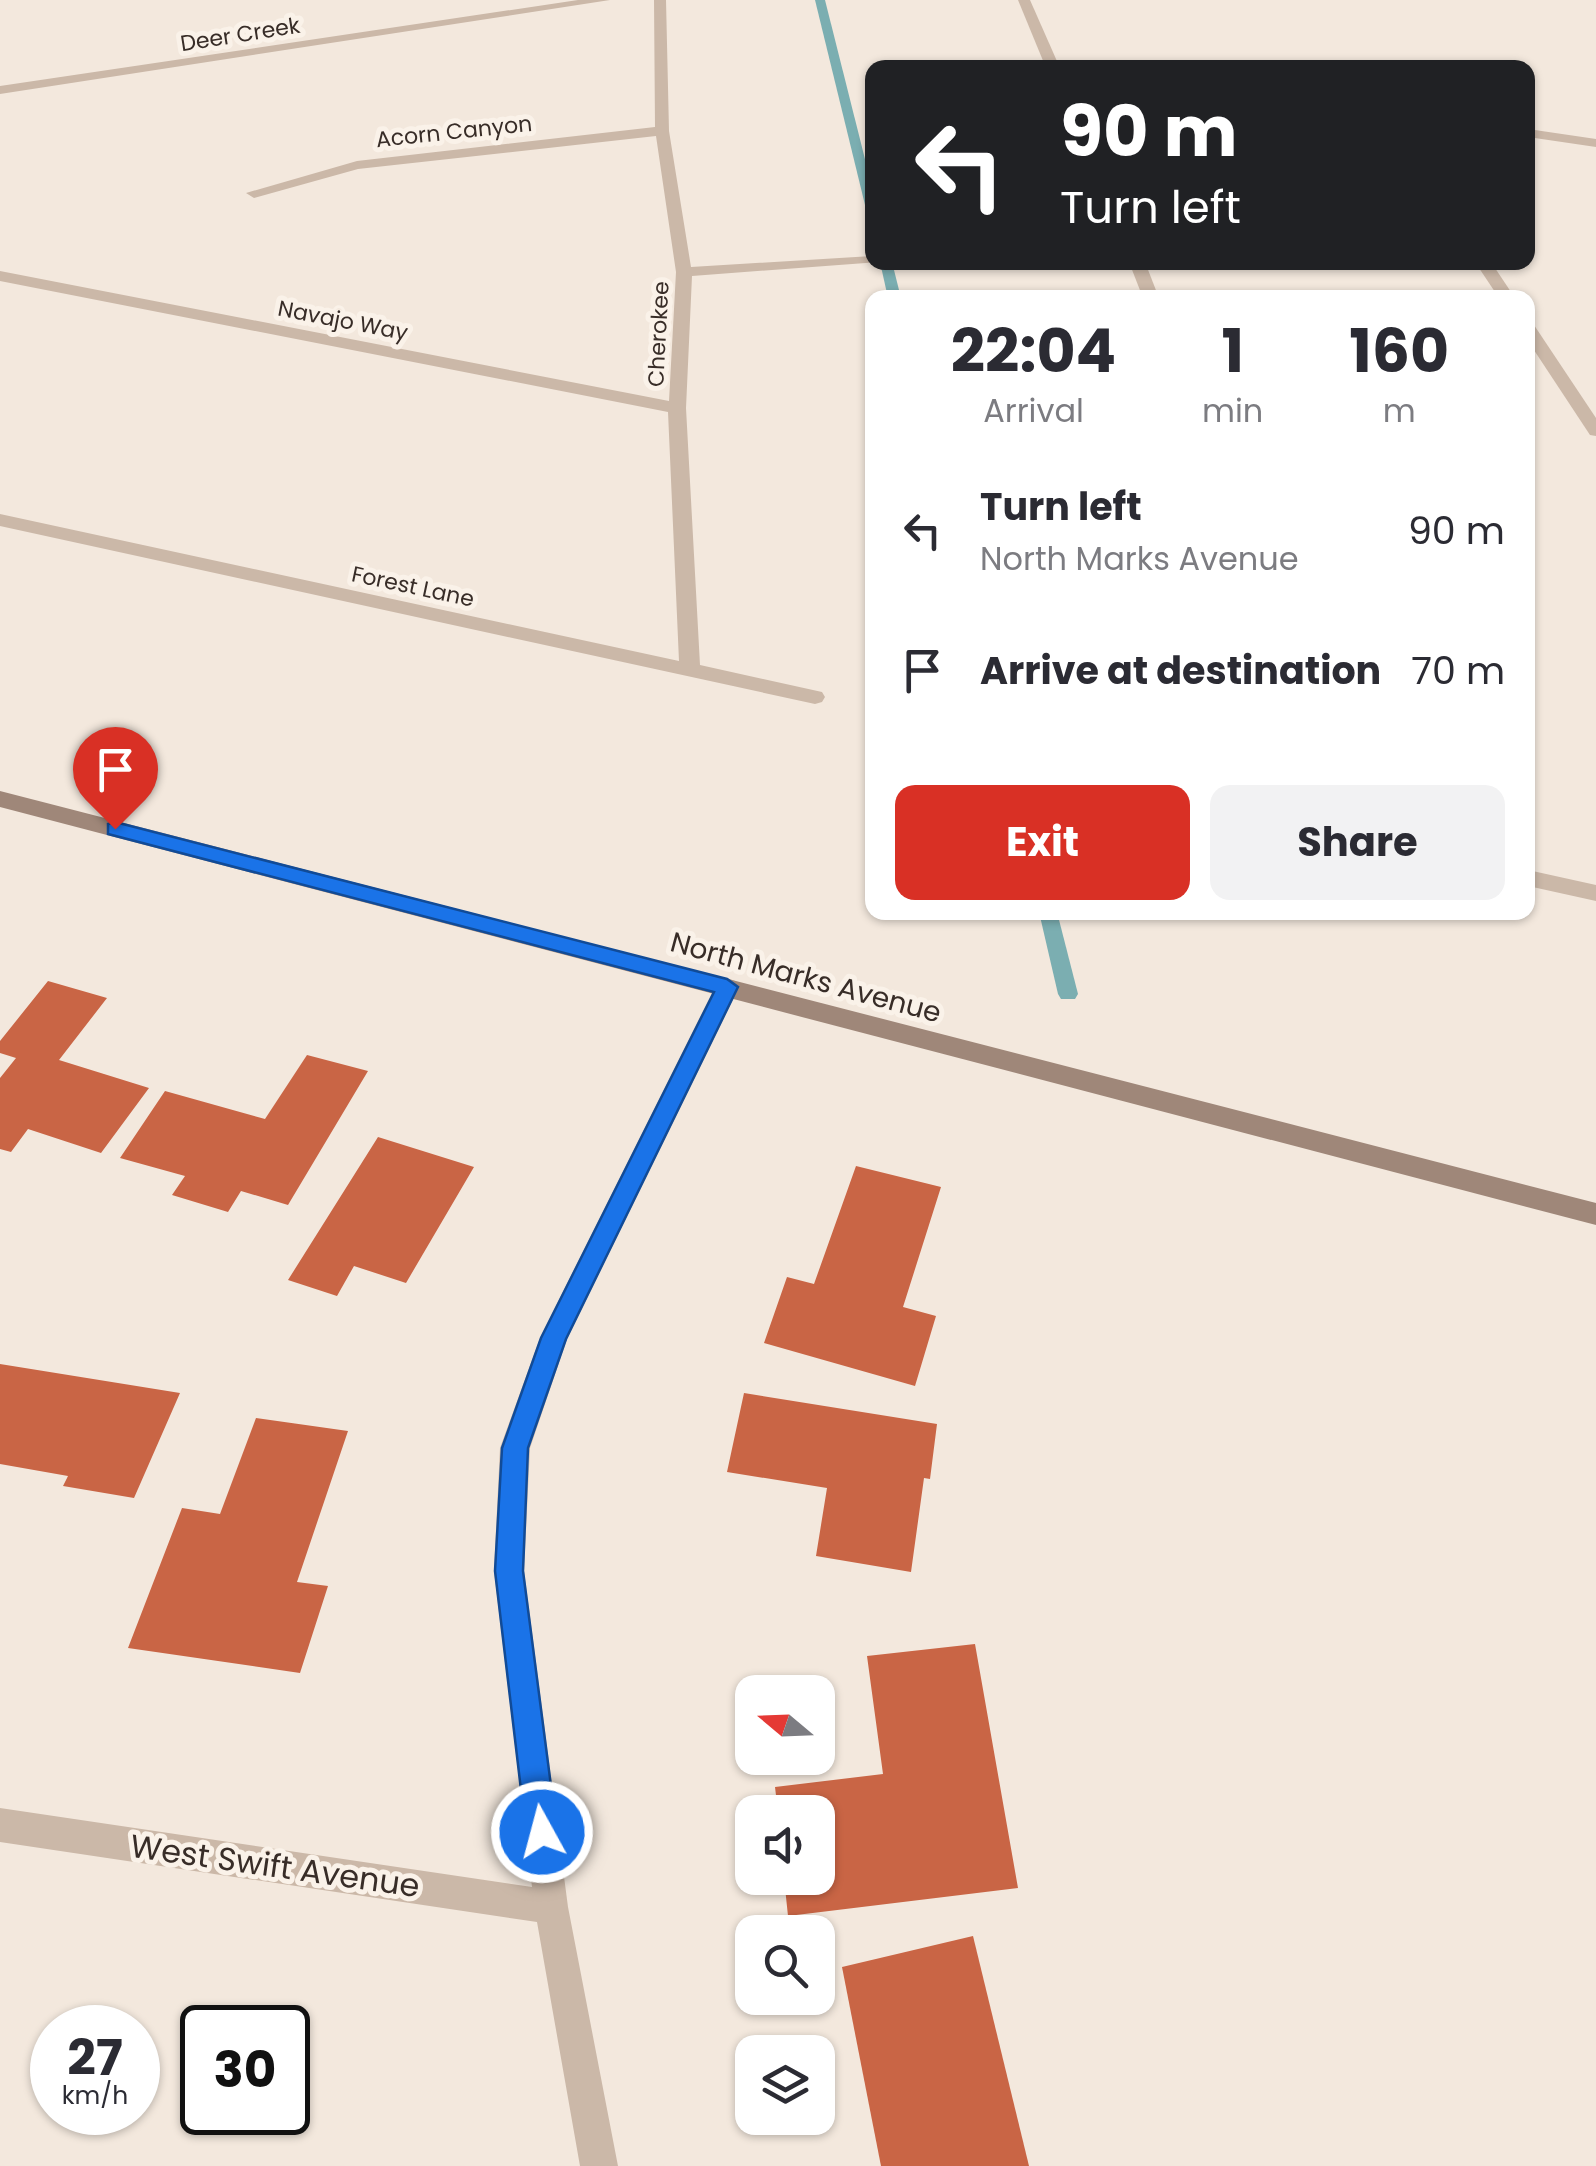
<!DOCTYPE html>
<html lang="en">
<head>
<meta charset="utf-8">
<style>
	body { margin:0; font-family:Poppins,sans-serif; background:#f2f2f3; color:#2b2b33; height:100vh; display:flex; flex-direction:column; font-size:38px; white-space:nowrap }
	* { box-sizing:border-box; margin:0 }
	p { font-size:32px; color:#7c7c81 }
	.icon { flex:none; width:55px; height:55px; fill:none; stroke:currentColor; stroke-width:2; stroke-linecap:round; stroke-linejoin:round }
	.map { position:relative; flex:1; overflow:hidden }
	.side { position:absolute; left:865px; top:290px; width:670px; height:630px; display:flex; flex-direction:column; background:#fff; border-radius:20px; box-shadow:0 2px 8px #0004 }
	.side>* { flex:none }
	.top-card { position:absolute; left:865px; top:60px; width:670px; height:210px; border-radius:20px; box-shadow:0 2px 8px #0004; background:#202124; color:#fff; overflow:hidden }
	.needle { width:65px; rotate:289deg }
	.controls { position:absolute; left:735px; top:1675px; display:grid; gap:20px }
	.controls a { display:grid; place-items:center; width:100px; height:100px; border-radius:20px; background:#fff; box-shadow:0 2px 8px #0004; font-size:50px }
	.speed { position:absolute; left:30px; top:2005px; display:flex; gap:20px; font-size:50px; font-weight:700; text-align:center }
	.speed>* { display:grid; place-content:center; width:130px; height:130px; border-radius:50%; background:#fff; box-shadow:0 2px 8px #0004; line-height:1 }
	.speed small { font-size:25px; font-weight:400 }
	.speed .limit { border:5px solid #111; border-radius:15px; background:#fff; color:#111 }
	.pin { position:absolute; display:grid; place-items:center; width:85px; height:85px; color:#fff; margin:-102px -42px; border-radius:50% 50% 50% 0; rotate:-45deg; box-shadow:0 0 10px #0007 }
	.pin .icon { rotate:45deg }
	.me { position:absolute; width:110px; margin:-55px; rotate:353deg; stroke-linejoin:round; filter:drop-shadow(0 0 8px #0008) }
	.turn { display:flex; align-items:center; gap:35px; height:210px; padding:0 30px; font-size:45px }
	.turn .icon { width:130px; height:130px; stroke-width:2.5 }
	.turn b { display:block; font-size:70px; line-height:85px }
	.eta { display:flex; justify-content:space-evenly; align-items:center; height:170px; text-align:center }
	.eta b { font-size:60px; font-weight:700; line-height:70px }
	.button { display:flex; gap:20px; margin-top:auto; padding:20px 30px }
	.button a { flex:1; height:115px; border-radius:20px; background:#d93025; color:#fff; font-size:40px; font-weight:700; line-height:115px; text-align:center }
	.button a+a { background:#f2f2f3; color:#2b2b33 }
	ul { padding:0; list-style:none }
	li { display:flex; align-items:center; gap:30px; height:140px; padding:0 30px }
	li div { flex:1 }
	li b { display:block; font-size:38px }
	li em { font-style:normal }
	.map>svg:first-child { display:block }
	.lines { fill:none; stroke-linecap:round; stroke-linejoin:round }
	.stream { fill:#7baeb1; fill-rule:evenodd }
	.building { fill:#c96545 }
	.street { fill:#cbb8a8; fill-rule:evenodd }
	.secondary { fill:#9f8779; fill-rule:evenodd }
	.route { fill:#1a73e8; stroke:#114b97; stroke-width:2.5 }
	.labels { text-anchor:middle; stroke-width:10; stroke-linejoin:round; paint-order:stroke }
	.far-street-label { font-size:22px; fill:#382d28; stroke:#faf2e9 }
	.street-label { font-size:28px; fill:#382d28; stroke:#faf2e9 }
	.near-street-label { font-size:32px; fill:#382d28; stroke:#faf2e9 }
</style>
</head>
<body>
<div class="map">
<svg width="1596" height="2166" viewBox="0 0 1596 2166">
	<rect width="100%" height="100%" fill="#f3e8dd"/>
	<g class="lines">
		<g class="stream">
			<path d="M815 0H825L872 187V213L866 209Z"/>
			<path d="M880 262H892L901 298H888Z"/>
			<path d="M1039 912H1057L1078 994 1075 999H1061L1058 994Z"/>
		</g>
	</g>
	<g class="building">
		<path d="M48 981 107 998 59 1060 149 1088 101 1153 28 1129 11 1152 0 1149V1078L16 1058 0 1053V1041Z"/>
		<path d="M307 1055 368 1071 288 1205 241 1191 228 1212 172 1195 185 1176 120 1158 165 1091 265 1119Z"/>
		<path d="M378 1137 474 1167 406 1283 354 1266 337 1296 288 1280Z"/>
		<path d="M856 1166 941 1187 903 1307 936 1316 915 1386 764 1343 787 1277 814 1284Z"/>
		<path d="M0 1364 180 1393 134 1498 63 1486 68 1476 0 1464Z"/>
		<path d="M744 1393 937 1424 930 1479 924 1478 911 1572 816 1556 827 1488 727 1472Z"/>
		<path d="M256 1418 348 1431 297 1582 328 1586 300 1673 128 1648 182 1508 220 1514Z"/>
		<path d="M975 1644 1018 1888 788 1916 784 1878H818V1812H778L775 1787 883 1774 867 1656Z"/>
		<path d="M973 1936 1029 2166H881L842 1967Z"/>
	</g>
	<g class="lines">
		<g class="street">
			<path d="M578 0H610L0 94V86Z"/>
			<path d="M654 0H666L669 131 691 267 872 256V262H879L692 276 686 408 700 665 822 692 825 697 822 702 815 704 0 526V514L679 661 668 412 0 281V271L669 401 676 272 656 136 358 169 254 198 246 193 357 161 655 127Z"/>
			<path d="M1018 0H1030L1060 68H1046Z"/>
			<path d="M1528 129 1596 139V147L1528 137Z"/>
			<path d="M1129 262H1145L1159 298H1143Z"/>
			<path d="M1475 262H1491L1515 298H1499Z"/>
			<path d="M1528 324 1534 325 1596 418V436L1590 435 1528 341Z"/>
			<path d="M1528 870 1596 885V901L1528 886Z"/>
			<path d="M727 978 735 981 739 987 567 1339 530 1448 524 1571 568 1907 618 2166H580L537 1922 0 1842V1808L532 1887 494 1571 500 1448 540 1338 715 987 719 981Z"/>
		</g>
		<path class="secondary" d="M0 791 1596 1203V1225L0 807Z"/>
	</g>
	<path class="route" d="M115 822 727 979 738 987 566 1339 528 1448 523 1571 557 1832 552 1843 542 1847 531 1843 526 1832 495 1571 502 1448 541 1338 714 992 108 834V824Z"/>
	<g class="labels">
		<g class="far-street-label">
			<text transform="translate(240 34) rotate(-9)" y="8">Deer Creek</text>
			<text transform="translate(454 131) rotate(-6)" y="8">Acorn Canyon</text>
			<text transform="translate(343 320) rotate(11)" y="8">Navajo Way</text>
			<text transform="translate(658 334) rotate(-87)" y="8">Cherokee</text>
			<text transform="translate(413 586) rotate(12)" y="8">Forest Lane</text>
		</g>
		<g class="street-label">
			<text transform="translate(806 977) rotate(15)" y="10">North Marks Avenue</text>
		</g>
		<g class="near-street-label">
			<text transform="translate(275 1866) rotate(8)" y="11">West Swift Avenue</text>
		</g>
	</g>
</svg>
<div class="controls">
<a><svg class="needle" viewBox="-14 -14 28 28"><path d="M0-13l5 13h-10z" fill="#e53935"/><path d="M0 13l5-13h-10z" fill="#7c7c81"/></svg></a>
<a><svg class="icon" aria-label="sound" viewBox="0 0 24 24"><path d="M4 9h4l5-4v14l-5-4H4zM17 9q2 3 0 6"/></svg></a>
<a><svg class="icon" aria-label="search" viewBox="0 0 24 24"><circle cx="10" cy="10" r="6"/><path d="M15 15l6 6"/></svg></a>
<a><svg class="icon" aria-label="layers" viewBox="0 0 24 24"><path d="M12 4l9 5-9 5-9-5zM3 14l9 5 9-5"/></svg></a>
</div>
<div class="speed"><div>27<small>km/h</small></div><div class="limit">30</div></div>
<div class="pin" style="left:115px;top:829px;background:#d93025"><svg class="icon" aria-label="arrive" viewBox="0 0 24 24"><path d="M6 21V4h12l-3 4 3 4H6"/></svg></div>
<svg class="me" style="left:542px;top:1832px" viewBox="-20 -20 40 40"><circle r="17" fill="#1a73e8" stroke="#fff" stroke-width="3"/><path d="M0-11L8 9 0 5-8 9z" fill="#fff"/></svg>
<div class="top-card">
<div class="turn"><svg class="icon" aria-label="left" viewBox="0 0 24 24"><path d="M17 20v-9H6M10 6l-5 5 5 5"/></svg><div><b>90 m</b>Turn left</div></div>
</div>
<section class="side">
<div class="eta">
<div><b>22:04</b><p>Arrival</p></div>
<div><b>1</b><p>min</p></div>
<div><b>160</b><p>m</p></div>
</div>
<ul>
<li><svg class="icon" aria-label="left" viewBox="0 0 24 24"><path d="M17 20v-9H6M10 6l-5 5 5 5"/></svg><div><b>Turn left</b><p>North Marks Avenue</p></div><em>90 m</em></li>
<li><svg class="icon" aria-label="arrive" viewBox="0 0 24 24"><path d="M6 21V4h12l-3 4 3 4H6"/></svg><div><b>Arrive at destination</b></div><em>70 m</em></li>
</ul>
<div class="button"><a>Exit</a><a>Share</a></div>
</section>
</div>
</body>
</html>
